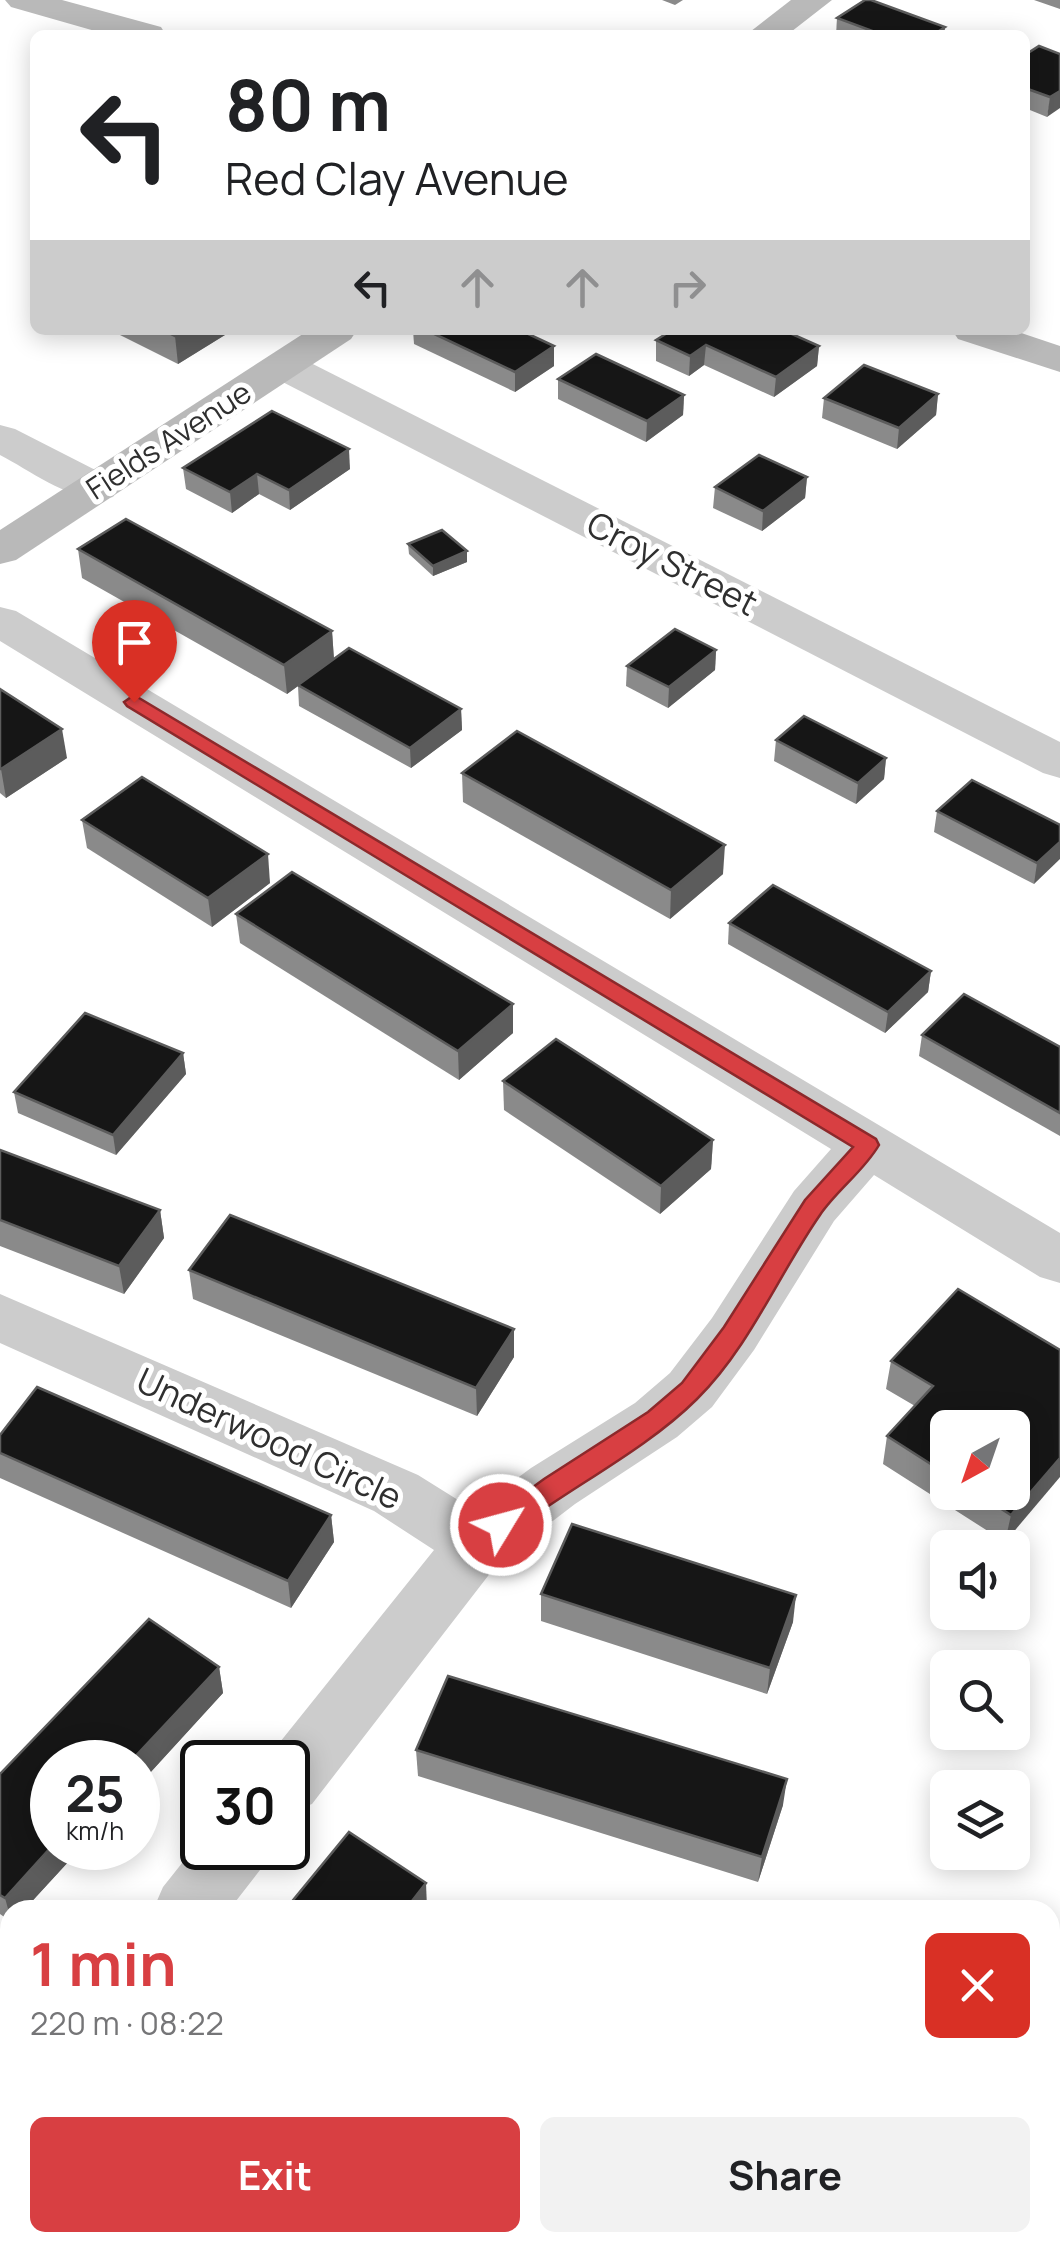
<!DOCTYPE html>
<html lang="en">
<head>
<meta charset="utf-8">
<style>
	body { margin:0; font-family:Manrope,sans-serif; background:#f2f2f2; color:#202124; height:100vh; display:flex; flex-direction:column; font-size:38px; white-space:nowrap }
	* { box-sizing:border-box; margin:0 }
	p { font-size:32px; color:#757577 }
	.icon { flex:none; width:55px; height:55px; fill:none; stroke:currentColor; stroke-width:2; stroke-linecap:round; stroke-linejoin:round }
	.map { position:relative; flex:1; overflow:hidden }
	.side { position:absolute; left:0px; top:1900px; width:1060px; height:352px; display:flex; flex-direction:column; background:#fff; border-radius:30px 30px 0 0; box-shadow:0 5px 25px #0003 }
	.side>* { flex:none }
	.hud { position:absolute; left:30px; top:30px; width:1000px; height:305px; border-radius:15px; box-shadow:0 5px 25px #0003; background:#fff; color:#202124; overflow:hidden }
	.needle { width:65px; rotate:220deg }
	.controls { position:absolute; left:930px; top:1410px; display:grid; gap:20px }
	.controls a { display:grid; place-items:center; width:100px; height:100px; border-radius:15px; background:#fff; box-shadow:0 5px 25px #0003; font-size:50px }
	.speed { position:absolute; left:30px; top:1740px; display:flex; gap:20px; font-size:50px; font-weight:700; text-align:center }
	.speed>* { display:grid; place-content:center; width:130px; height:130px; border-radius:50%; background:#fff; box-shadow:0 5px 25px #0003; line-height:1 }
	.speed small { font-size:25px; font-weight:400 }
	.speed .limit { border:5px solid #111; border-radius:15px; background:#fff; color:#111 }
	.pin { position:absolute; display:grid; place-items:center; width:85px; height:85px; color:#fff; margin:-102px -42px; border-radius:50% 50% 50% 0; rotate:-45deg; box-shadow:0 0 10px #0007 }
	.pin .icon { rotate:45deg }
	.me { position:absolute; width:110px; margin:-55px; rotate:53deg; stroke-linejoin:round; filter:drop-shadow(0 0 8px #0008) }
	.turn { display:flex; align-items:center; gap:35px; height:210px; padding:0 30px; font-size:45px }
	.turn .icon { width:130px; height:130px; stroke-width:2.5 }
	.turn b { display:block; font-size:70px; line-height:85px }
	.lanes { display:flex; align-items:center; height:95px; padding:0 30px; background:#0003; justify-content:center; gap:50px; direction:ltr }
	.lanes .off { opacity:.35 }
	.round { display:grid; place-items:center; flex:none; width:105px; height:105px; border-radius:15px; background:#f2f2f2 }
	.summary { display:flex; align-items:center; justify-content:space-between; height:170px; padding:0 30px }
	h1 { font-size:60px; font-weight:700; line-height:75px; color:#d83f42 }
	.cta { display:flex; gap:20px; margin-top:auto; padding:20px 30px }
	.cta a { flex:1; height:115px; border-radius:15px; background:#d83f42; color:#fff; font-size:40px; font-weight:700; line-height:115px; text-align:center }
	.cta a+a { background:#f2f2f2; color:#202124 }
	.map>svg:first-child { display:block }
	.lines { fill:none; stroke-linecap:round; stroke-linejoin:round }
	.street { fill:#ccc; fill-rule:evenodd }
	.secondary { fill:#b9b9b9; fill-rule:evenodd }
	.wall { fill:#8a8a8a; fill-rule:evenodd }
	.shaded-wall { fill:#5c5c5c }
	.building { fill:#161616; stroke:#5c5c5c; stroke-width:2.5 }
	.route { fill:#d83f42; stroke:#8c292b; stroke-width:2.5 }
	.labels { text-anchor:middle; stroke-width:10; stroke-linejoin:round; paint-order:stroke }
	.far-street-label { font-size:30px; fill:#2f2f2f; stroke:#fff }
	.street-label { font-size:35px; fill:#2f2f2f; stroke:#fff }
</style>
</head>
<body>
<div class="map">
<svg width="1060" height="2252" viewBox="0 0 1060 2252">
	<rect width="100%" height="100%" fill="#fff"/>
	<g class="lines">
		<g class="street">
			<path d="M284 354 299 357 1060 742V778L1043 773 269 375 263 366 269 357Z"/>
			<path d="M0 425 15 429 113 479 120 488 113 497C76 506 33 472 0 455Z"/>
			<path d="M0 607 16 611 1060 1233V1283L1040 1277 874 1175 834 1221 754 1350 712 1407 677 1437 575 1504 498 1563 312 1804 288 1813V1762H264L434 1550 374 1511 0 1343V1294L418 1475 474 1510 531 1468 635 1403 670 1373 712 1318 794 1191 831 1149 0 641Z"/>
			<path d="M202 1838V1848H270L260 1870 229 1910H153L163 1887Z"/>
			<path d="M10 2098V2179L0 2183V2102Z"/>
		</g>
		<g class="secondary">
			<path d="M5 0H62L161 27 166 35H109L11 7Z"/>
			<path d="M791 0H832L787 35H746Z"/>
			<path d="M309 330H357L351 339 16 560 0 564V530Z"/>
			<path d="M952 330H1012L1060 346V372L958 339Z"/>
		</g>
	</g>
	<g class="wall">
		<path d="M662 0H683L675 5Z"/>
		<path d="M1034 0H1060V9Z"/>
		<path d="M837 18 945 27 944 35H836Z"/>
		<path d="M1060 54 1047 117 1025 108V55Z"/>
		<path d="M114 330H233L178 364 114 332Z"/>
		<path d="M413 330H520L554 366 515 392 414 344Z"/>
		<path d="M656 340 819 346 817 366 774 397 704 365 689 376 656 361Z"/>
		<path d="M558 379 684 395 683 415 646 442 558 399Z"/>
		<path d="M938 394 936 415 897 449 822 418 824 398Z"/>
		<path d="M183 468 350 469 290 510 259 494 232 513 186 489Z"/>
		<path d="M807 477 805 498 762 531 713 508 715 487Z"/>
		<path d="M408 544 467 562 433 576 409 554Z"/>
		<path d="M78 549 332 631 334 660 461 709 462 730 411 768 299 706 298 686 287 694 82 578Z"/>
		<path d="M716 650 715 670 668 708 626 686 627 666Z"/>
		<path d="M0 689 67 758 6 798 0 793Z"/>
		<path d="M776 740 886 758 884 779 856 804 774 761Z"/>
		<path d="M462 773 723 874 670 919 463 802Z"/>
		<path d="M937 811 1060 825 1034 884 934 832Z"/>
		<path d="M82 820 270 883 212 927 87 848Z"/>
		<path d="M236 914 513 1004V1033L459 1080 240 943Z"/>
		<path d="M729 923 931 971 928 992 885 1033 728 944Z"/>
		<path d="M922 1035 1060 1047V1136L919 1056Z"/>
		<path d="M183 1053 186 1074 116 1155 18 1113 14 1092Z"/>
		<path d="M503 1081 713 1140 711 1169 660 1214 504 1110Z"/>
		<path d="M0 1150 160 1210 164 1238 124 1294 0 1246Z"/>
		<path d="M189 1270 514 1357 477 1416 193 1299Z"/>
		<path d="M1060 1350 1005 1542 883 1464 887 1436 915 1406 886 1389 891 1361ZM948 1428 1012 1492H948Z"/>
		<path d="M0 1435 331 1515 334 1542 291 1608 0 1478Z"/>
		<path d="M541 1594 793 1622 767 1694 541 1621Z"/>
		<path d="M219 1667 223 1693 138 1786V1762L52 1848H81L24 1910H10V1921L0 1914V1774Z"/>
		<path d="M416 1750 783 1805 758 1882 418 1776Z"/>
		<path d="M383 2242H475L468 2252H395Z"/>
	</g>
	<g class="shaded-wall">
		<path d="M945 27 944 35H933Z"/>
		<path d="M1060 91V108L1047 117 1050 97Z"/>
		<path d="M184 330H233L178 364 175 336Z"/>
		<path d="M706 345 704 365 689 376 690 356Z"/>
		<path d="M554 346V366L515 392V372Z"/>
		<path d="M819 346 817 366 774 397 776 377Z"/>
		<path d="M938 394 936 415 897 449 899 428Z"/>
		<path d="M684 395 683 415 646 442 647 421Z"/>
		<path d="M349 449 350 469 290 510 289 490Z"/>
		<path d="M257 474 259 494 232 513 230 492Z"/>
		<path d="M807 477 805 498 762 531 763 511Z"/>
		<path d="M467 551V562L433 576V566Z"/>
		<path d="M332 631 334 660 287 694 284 665Z"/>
		<path d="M716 650 715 670 668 708 669 687Z"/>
		<path d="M461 709 462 730 411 768 410 748Z"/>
		<path d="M62 729 67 758 6 798 1 769Z"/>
		<path d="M886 758 884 779 856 804 858 783Z"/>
		<path d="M1060 842V859L1034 884 1037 863Z"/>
		<path d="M725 845 723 874 670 919 671 890Z"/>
		<path d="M268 854 270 883 212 927 208 898Z"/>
		<path d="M931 971 928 992 885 1033 888 1012Z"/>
		<path d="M513 1004V1033L459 1080 458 1051Z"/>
		<path d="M183 1053 186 1074 116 1155 113 1135Z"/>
		<path d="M713 1140 711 1169 660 1214 661 1186Z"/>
		<path d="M160 1210 164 1238 124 1294 119 1266Z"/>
		<path d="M514 1329V1357L477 1416 476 1388Z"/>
		<path d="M1060 1458V1477L1005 1542 1011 1515Z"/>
		<path d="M331 1515 334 1542 291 1608 288 1581Z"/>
		<path d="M796 1595 793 1622 767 1694 770 1668Z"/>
		<path d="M219 1667 223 1693 138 1786V1762H130Z"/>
		<path d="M787 1779 783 1805 758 1882 762 1857Z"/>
		<path d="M52 1848H81L24 1910H10V1916L5 1898Z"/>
		<path d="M426 1883 427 1908 426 1910H405Z"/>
		<path d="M458 2242H475L468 2252H450Z"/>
		<path d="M729 2242H739L733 2252H723Z"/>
	</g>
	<g class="building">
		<path d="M865 0H871L945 27 933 35H883L837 18Z"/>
		<path d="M1039 46 1060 54V91L1050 97 1025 88V55Z"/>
		<path d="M163 330H184L175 336Z"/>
		<path d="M426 330H520L554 346 515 372Z"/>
		<path d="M672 330H783L819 346 776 377 706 345 690 356 656 340Z"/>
		<path d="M596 354 684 395 647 421 558 379Z"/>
		<path d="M864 365 938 394 899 428 824 398Z"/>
		<path d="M272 411 349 449 289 490 257 474 230 492 183 468Z"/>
		<path d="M759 455 807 477 763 511 715 487Z"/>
		<path d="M126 519 332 631 284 665 78 549Z"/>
		<path d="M442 530 467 551 433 566 408 544Z"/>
		<path d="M675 629 716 650 669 687 627 666Z"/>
		<path d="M349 648 461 709 410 748 298 685Z"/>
		<path d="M0 689 62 729 1 769 0 768Z"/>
		<path d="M804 716 886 758 858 783 776 740Z"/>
		<path d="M517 731 725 845 671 890 462 773Z"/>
		<path d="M142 777 268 854 208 898 82 820Z"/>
		<path d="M972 780 1060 825V842L1037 863 937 811Z"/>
		<path d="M292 872 513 1004 458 1051 236 914Z"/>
		<path d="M773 885 931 971 888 1012 729 923Z"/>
		<path d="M964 994 1060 1047V1113L922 1035Z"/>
		<path d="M85 1013 183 1053 113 1135 14 1092Z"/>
		<path d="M556 1039 713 1140 661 1186 503 1081Z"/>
		<path d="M0 1150 160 1210 119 1266 0 1220Z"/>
		<path d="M230 1215 514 1329 476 1388 189 1270Z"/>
		<path d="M958 1289 1060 1350V1458L1011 1515 975 1492H1012V1428H948V1475L887 1436 933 1386 891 1361Z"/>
		<path d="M37 1387 331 1515 288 1581 0 1453V1435Z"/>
		<path d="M572 1524 796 1595 770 1668 541 1594Z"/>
		<path d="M149 1619 219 1667 130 1762H52V1846L5 1898 0 1895V1774Z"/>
		<path d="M448 1676 787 1779 762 1857 416 1750Z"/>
		<path d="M349 1832 426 1883 405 1910H285Z"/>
		<path d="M586 1903 596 1910H580Z"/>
		<path d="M409 2242H458L450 2252H422Z"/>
		<path d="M613 2242H729L723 2252H606Z"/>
	</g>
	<path class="route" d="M134 695 876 1139 879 1145C864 1171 837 1190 820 1215 779 1274 749 1348 697 1399 646 1450 569 1488 510 1533L501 1536 492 1533 488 1525 492 1517 544 1479 648 1412 682 1383 724 1327 805 1200 853 1147 127 706 124 702Z"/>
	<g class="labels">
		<g class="far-street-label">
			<text transform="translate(169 441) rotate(-33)" y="10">Fields Avenue</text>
		</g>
		<g class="street-label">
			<text transform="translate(672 564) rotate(27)" y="12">Croy Street</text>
			<text transform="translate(269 1439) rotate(25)" y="12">Underwood Circle</text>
		</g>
	</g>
</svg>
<div class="controls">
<a><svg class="needle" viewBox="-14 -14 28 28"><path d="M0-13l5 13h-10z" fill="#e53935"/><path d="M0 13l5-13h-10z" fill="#757577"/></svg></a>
<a><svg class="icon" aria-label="sound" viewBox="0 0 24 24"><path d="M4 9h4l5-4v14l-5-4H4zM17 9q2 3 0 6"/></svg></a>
<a><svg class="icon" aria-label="search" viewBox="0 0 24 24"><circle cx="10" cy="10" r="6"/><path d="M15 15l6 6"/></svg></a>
<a><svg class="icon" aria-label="layers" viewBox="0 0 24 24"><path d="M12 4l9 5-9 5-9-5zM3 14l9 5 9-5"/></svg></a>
</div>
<div class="speed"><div>25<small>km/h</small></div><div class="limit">30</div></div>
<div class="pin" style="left:134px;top:702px;background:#d93025"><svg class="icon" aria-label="arrive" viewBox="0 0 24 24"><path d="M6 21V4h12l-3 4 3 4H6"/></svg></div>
<svg class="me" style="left:501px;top:1525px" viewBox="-20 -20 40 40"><circle r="17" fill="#d83f42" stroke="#fff" stroke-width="3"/><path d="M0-11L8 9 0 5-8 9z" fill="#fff"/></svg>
<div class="hud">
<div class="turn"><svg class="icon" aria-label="left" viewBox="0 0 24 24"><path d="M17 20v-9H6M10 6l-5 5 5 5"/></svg><div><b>80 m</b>Red Clay Avenue</div></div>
<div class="lanes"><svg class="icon" aria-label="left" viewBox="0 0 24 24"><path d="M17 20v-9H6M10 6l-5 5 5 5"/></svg><svg class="icon off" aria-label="ahead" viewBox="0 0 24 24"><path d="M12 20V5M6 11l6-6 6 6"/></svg><svg class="icon off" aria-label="ahead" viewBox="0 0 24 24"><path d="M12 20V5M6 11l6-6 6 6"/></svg><svg class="icon off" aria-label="right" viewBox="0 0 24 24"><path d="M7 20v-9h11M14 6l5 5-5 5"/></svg></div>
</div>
<section class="side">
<div class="summary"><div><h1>1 min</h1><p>220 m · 08:22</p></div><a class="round" style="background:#d93025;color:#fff"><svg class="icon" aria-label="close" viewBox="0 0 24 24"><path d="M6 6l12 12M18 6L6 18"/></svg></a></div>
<div class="cta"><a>Exit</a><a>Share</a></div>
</section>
</div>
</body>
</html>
